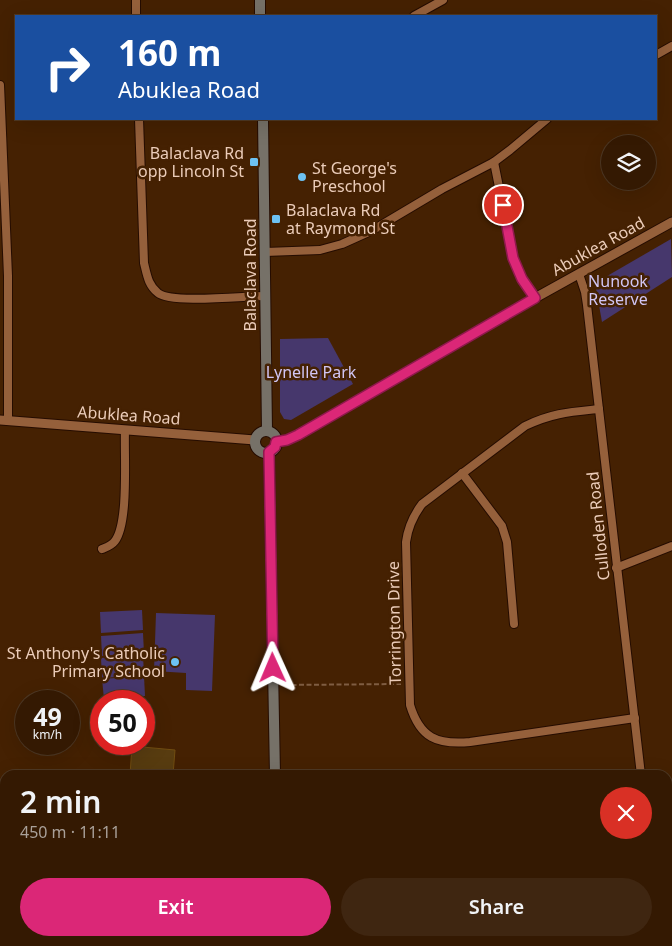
<!DOCTYPE html>
<html lang="en">
<head>
<meta charset="utf-8">
<style>
	body { margin:0; font-family:"Noto Sans",sans-serif; background:#3f2611; color:#f1f3f6; height:100vh; display:flex; flex-direction:column; font-size:19px; white-space:nowrap }
	* { box-sizing:border-box; margin:0 }
	p { font-size:16px; color:#a9a099 }
	.icon { flex:none; width:28px; height:28px; fill:none; stroke:currentColor; stroke-width:2; stroke-linecap:round; stroke-linejoin:round }
	.map { position:relative; flex:1; overflow:hidden }
	.drawer { position:absolute; left:0px; top:770px; width:672px; height:176px; display:flex; flex-direction:column; background:#341902; border-radius:15px 15px 0 0; box-shadow:0 5px 20px #0002,0 0 0 1px #4e3824 }
	.drawer>* { flex:none }
	.guide { position:absolute; left:15px; top:15px; width:642px; height:105px; border-radius:0px; box-shadow:0 5px 20px #0002,0 0 0 1px #4e3824; background:#1a4fa0; color:#fff; overflow:hidden }
	.tools { position:absolute; left:601px; top:135px; display:grid; gap:10px }
	.tools a { display:grid; place-items:center; width:55px; height:55px; border-radius:50%; background:#341902; box-shadow:0 5px 20px #0002,0 0 0 1px #4e3824; font-size:25px }
	.speed { position:absolute; left:15px; top:690px; display:flex; gap:10px; font-size:25px; font-weight:700; text-align:center }
	.speed>* { display:grid; place-content:center; width:65px; height:65px; border-radius:50%; background:#341902; box-shadow:0 5px 20px #0002,0 0 0 1px #4e3824; line-height:1 }
	.speed small { font-size:12px; font-weight:400 }
	.speed .limit { border:8px solid #d22; background:#fff; color:#111 }
	.pin { position:absolute; display:grid; place-items:center; width:42px; height:42px; color:#fff; margin:-21px; border:2px solid #fff; border-radius:50%; box-shadow:0 1px 5px #0007 }
	.me { position:absolute; width:55px; margin:-28px; rotate:359deg; stroke-linejoin:round; filter:drop-shadow(0 0 4px #0008) }
	.turn { display:flex; align-items:center; gap:18px; height:105px; padding:0 20px; font-size:22px }
	.turn .icon { width:65px; height:65px; stroke-width:2.5 }
	.turn b { display:block; font-size:35px; line-height:42px }
	.round { display:grid; place-items:center; flex:none; width:52px; height:52px; border-radius:26px; background:#3f2611 }
	.head { display:flex; align-items:center; justify-content:space-between; height:85px; padding:0 20px }
	h1 { font-size:30px; font-weight:600; line-height:38px }
	.cta { display:flex; gap:10px; margin-top:auto; padding:10px 20px }
	.cta a { flex:1; height:58px; border-radius:30px; background:#db2777; color:#fff; font-size:20px; font-weight:600; line-height:58px; text-align:center }
	.cta a+a { background:#3f2611; color:#f1f3f6 }
	.map>svg:first-child { display:block }
	.green { fill:#46376c }
	.building { fill:#583c10; stroke:#714d11 }
	.lines { fill:none; stroke-linecap:round; stroke-linejoin:round }
	.service-casing { stroke:#250c00; stroke-width:6 }
	.minor-casing { stroke:#250c00; stroke-width:10 }
	.tertiary-casing { stroke:#250c00; stroke-width:11 }
	.secondary-casing { stroke:#250c00; stroke-width:12 }
	.path { stroke:#7f5d42; stroke-width:2; stroke-dasharray:5 2.5; stroke-linecap:butt }
	.service { stroke:#95603b; stroke-width:4 }
	.minor { stroke:#95603b; stroke-width:8 }
	.tertiary { stroke:#95603b; stroke-width:9 }
	.secondary { stroke:#767168; stroke-width:10 }
	.route-casing { stroke:#8e194d; stroke-width:12 }
	.route { stroke:#db2777; stroke-width:9 }
	.poi-dot { fill:#6dc2f3; stroke:#452102; stroke-width:2 }
	.labels { text-anchor:middle; stroke-width:5; stroke-linejoin:round; paint-order:stroke }
	.poi-label { font-size:16px; fill:#ebccb9; stroke:#452102; text-anchor:end }
	.street-label { font-size:16px; fill:#ebccb9; stroke:#452102 }
	.park-label { font-size:16px; fill:#d1c6f5; stroke:#452102 }
</style>
</head>
<body>
<div class="map">
<svg width="672" height="946" viewBox="0 0 672 946">
	<rect width="100%" height="100%" fill="#452102"/>
	<g class="green">
		<path d="M671 239 672 277 602 322 595 283Z"/>
		<path d="M328 338 353 384 291 420 284 419 280 412V339Z"/>
		<path d="M142 610 143 630 101 633 100 612Z"/>
		<path d="M156 613 215 615 212 691 186 690V673L154 671Z"/>
		<path d="M143 633 144 653 102 656 101 636Z"/>
		<path d="M143 655 144 675 102 678 101 658Z"/>
		<path d="M144 676 145 696 104 699 102 679Z"/>
	</g>
	<path class="building" d="M132 746 175 750 173 775H130Z"/>
	<g class="lines">
		<g class="service-casing">
			<path id="service" d="M573 941 592 946"/>
		</g>
		<g class="minor-casing">
			<g id="minor">
				<path d="M136 0V16"/>
				<path d="M414 16 443 0"/>
				<path d="M656 55 672 46"/>
				<path d="M0 85 8 276V421"/>
				<path d="M139 119 144 263C147 275 148 285 158 293 171 304 245 296 265 296"/>
				<path d="M494 162 513 257 522 279 535 298"/>
				<path d="M265 252 320 250 342 244 373 230 442 189 494 162 510 150 547 119"/>
				<path d="M579 274 585 292 587 305 641 775"/>
				<path d="M599 409C570 412 552 413 525 426L422 504C413 516 408 527 406 542L410 705C420 738 437 745 470 742L635 718"/>
				<path d="M462 473 502 526 507 542 514 624"/>
				<path d="M102 549C107 547 111 546 115 541 129 522 124 456 125 430"/>
				<path d="M616 568 672 546"/>
				<path d="M668 910 672 912"/>
				<path d="M668 935 672 946"/>
			</g>
		</g>
		<g class="tertiary-casing">
			<g id="tertiary">
				<path d="M0 420 255 440"/>
				<path d="M276 442 287 440 298 435 535 298 672 222"/>
				<path d="M0 809H5"/>
			</g>
		</g>
		<g class="secondary-casing">
			<g id="secondary">
				<path d="M260 0V16"/>
				<path d="M263 119 267 431"/>
				<circle cx="266" cy="442" r="11"/>
				<path d="M269 452 275 775"/>
				<path d="M278 941V946"/>
			</g>
		</g>
		<g class="path">
			<path d="M284 685 401 684"/>
			<path d="M6 946V941"/>
		</g>
		<use href="#service" class="service"/>
		<use href="#minor" class="minor"/>
		<use href="#tertiary" class="tertiary"/>
		<use href="#secondary" class="secondary"/>
	</g>
	<g class="lines">
		<g class="route-casing">
			<path id="route" d="M273 668 269 452 275 447 276 442 287 440 298 435 535 298 522 279 513 258 503 205"/>
		</g>
		<use href="#route" class="route"/>
	</g>
	<g class="poi-dot">
		<rect x="249" y="157" width="10" height="10" rx="2.5"/>
		<circle cx="302" cy="177" r="5"/>
		<rect x="271" y="214" width="10" height="10" rx="2.5"/>
		<circle cx="175" cy="662" r="5"/>
	</g>
	<g class="labels">
		<g class="poi-label">
			<text x="244" y="159">Balaclava Rd<tspan x="244" dy="18">opp Lincoln St</tspan></text>
			<text x="312" y="174" text-anchor="start">St George's<tspan x="312" dy="18">Preschool</tspan></text>
			<text x="286" y="216" text-anchor="start">Balaclava Rd<tspan x="286" dy="18">at Raymond St</tspan></text>
			<text x="165" y="659">St Anthony's Catholic<tspan x="165" dy="18">Primary School</tspan></text>
		</g>
		<g class="street-label">
			<text transform="translate(598 246) rotate(-29)" y="6">Abuklea Road</text>
			<text transform="translate(250 275) rotate(-90)" y="6">Balaclava Road</text>
			<text transform="translate(129 415) rotate(4)" y="6">Abuklea Road</text>
			<text transform="translate(598 526) rotate(-96)" y="6">Culloden Road</text>
			<text transform="translate(394 623) rotate(-91)" y="6">Torrington Drive</text>
		</g>
		<g class="park-label">
			<text x="618" y="287">Nunook<tspan x="618" dy="18">Reserve</tspan></text>
			<text x="311" y="378">Lynelle Park</text>
		</g>
	</g>
</svg>
<div class="tools">
<a><svg class="icon" aria-label="layers" viewBox="0 0 24 24"><path d="M12 4l9 5-9 5-9-5zM3 14l9 5 9-5"/></svg></a>
</div>
<div class="speed"><div>49<small>km/h</small></div><div class="limit">50</div></div>
<div class="pin" style="left:503px;top:205px;background:#d93025"><svg class="icon" aria-label="arrive" viewBox="0 0 24 24"><path d="M6 21V4h12l-3 4 3 4H6"/></svg></div>
<svg class="me" style="left:273px;top:668px" viewBox="-20 -20 40 40"><path d="M0-17L14 15 0 8-14 15z" fill="#db2777" stroke="#fff" stroke-width="4"/></svg>
<div class="guide">
<div class="turn"><svg class="icon" aria-label="right" viewBox="0 0 24 24"><path d="M7 20v-9h11M14 6l5 5-5 5"/></svg><div><b>160 m</b>Abuklea Road</div></div>
</div>
<section class="drawer">
<div class="head"><div><h1>2 min</h1><p>450 m · 11:11</p></div><a class="round" style="background:#d93025;color:#fff"><svg class="icon" aria-label="close" viewBox="0 0 24 24"><path d="M6 6l12 12M18 6L6 18"/></svg></a></div>
<div class="cta"><a>Exit</a><a>Share</a></div>
</section>
</div>
</body>
</html>
